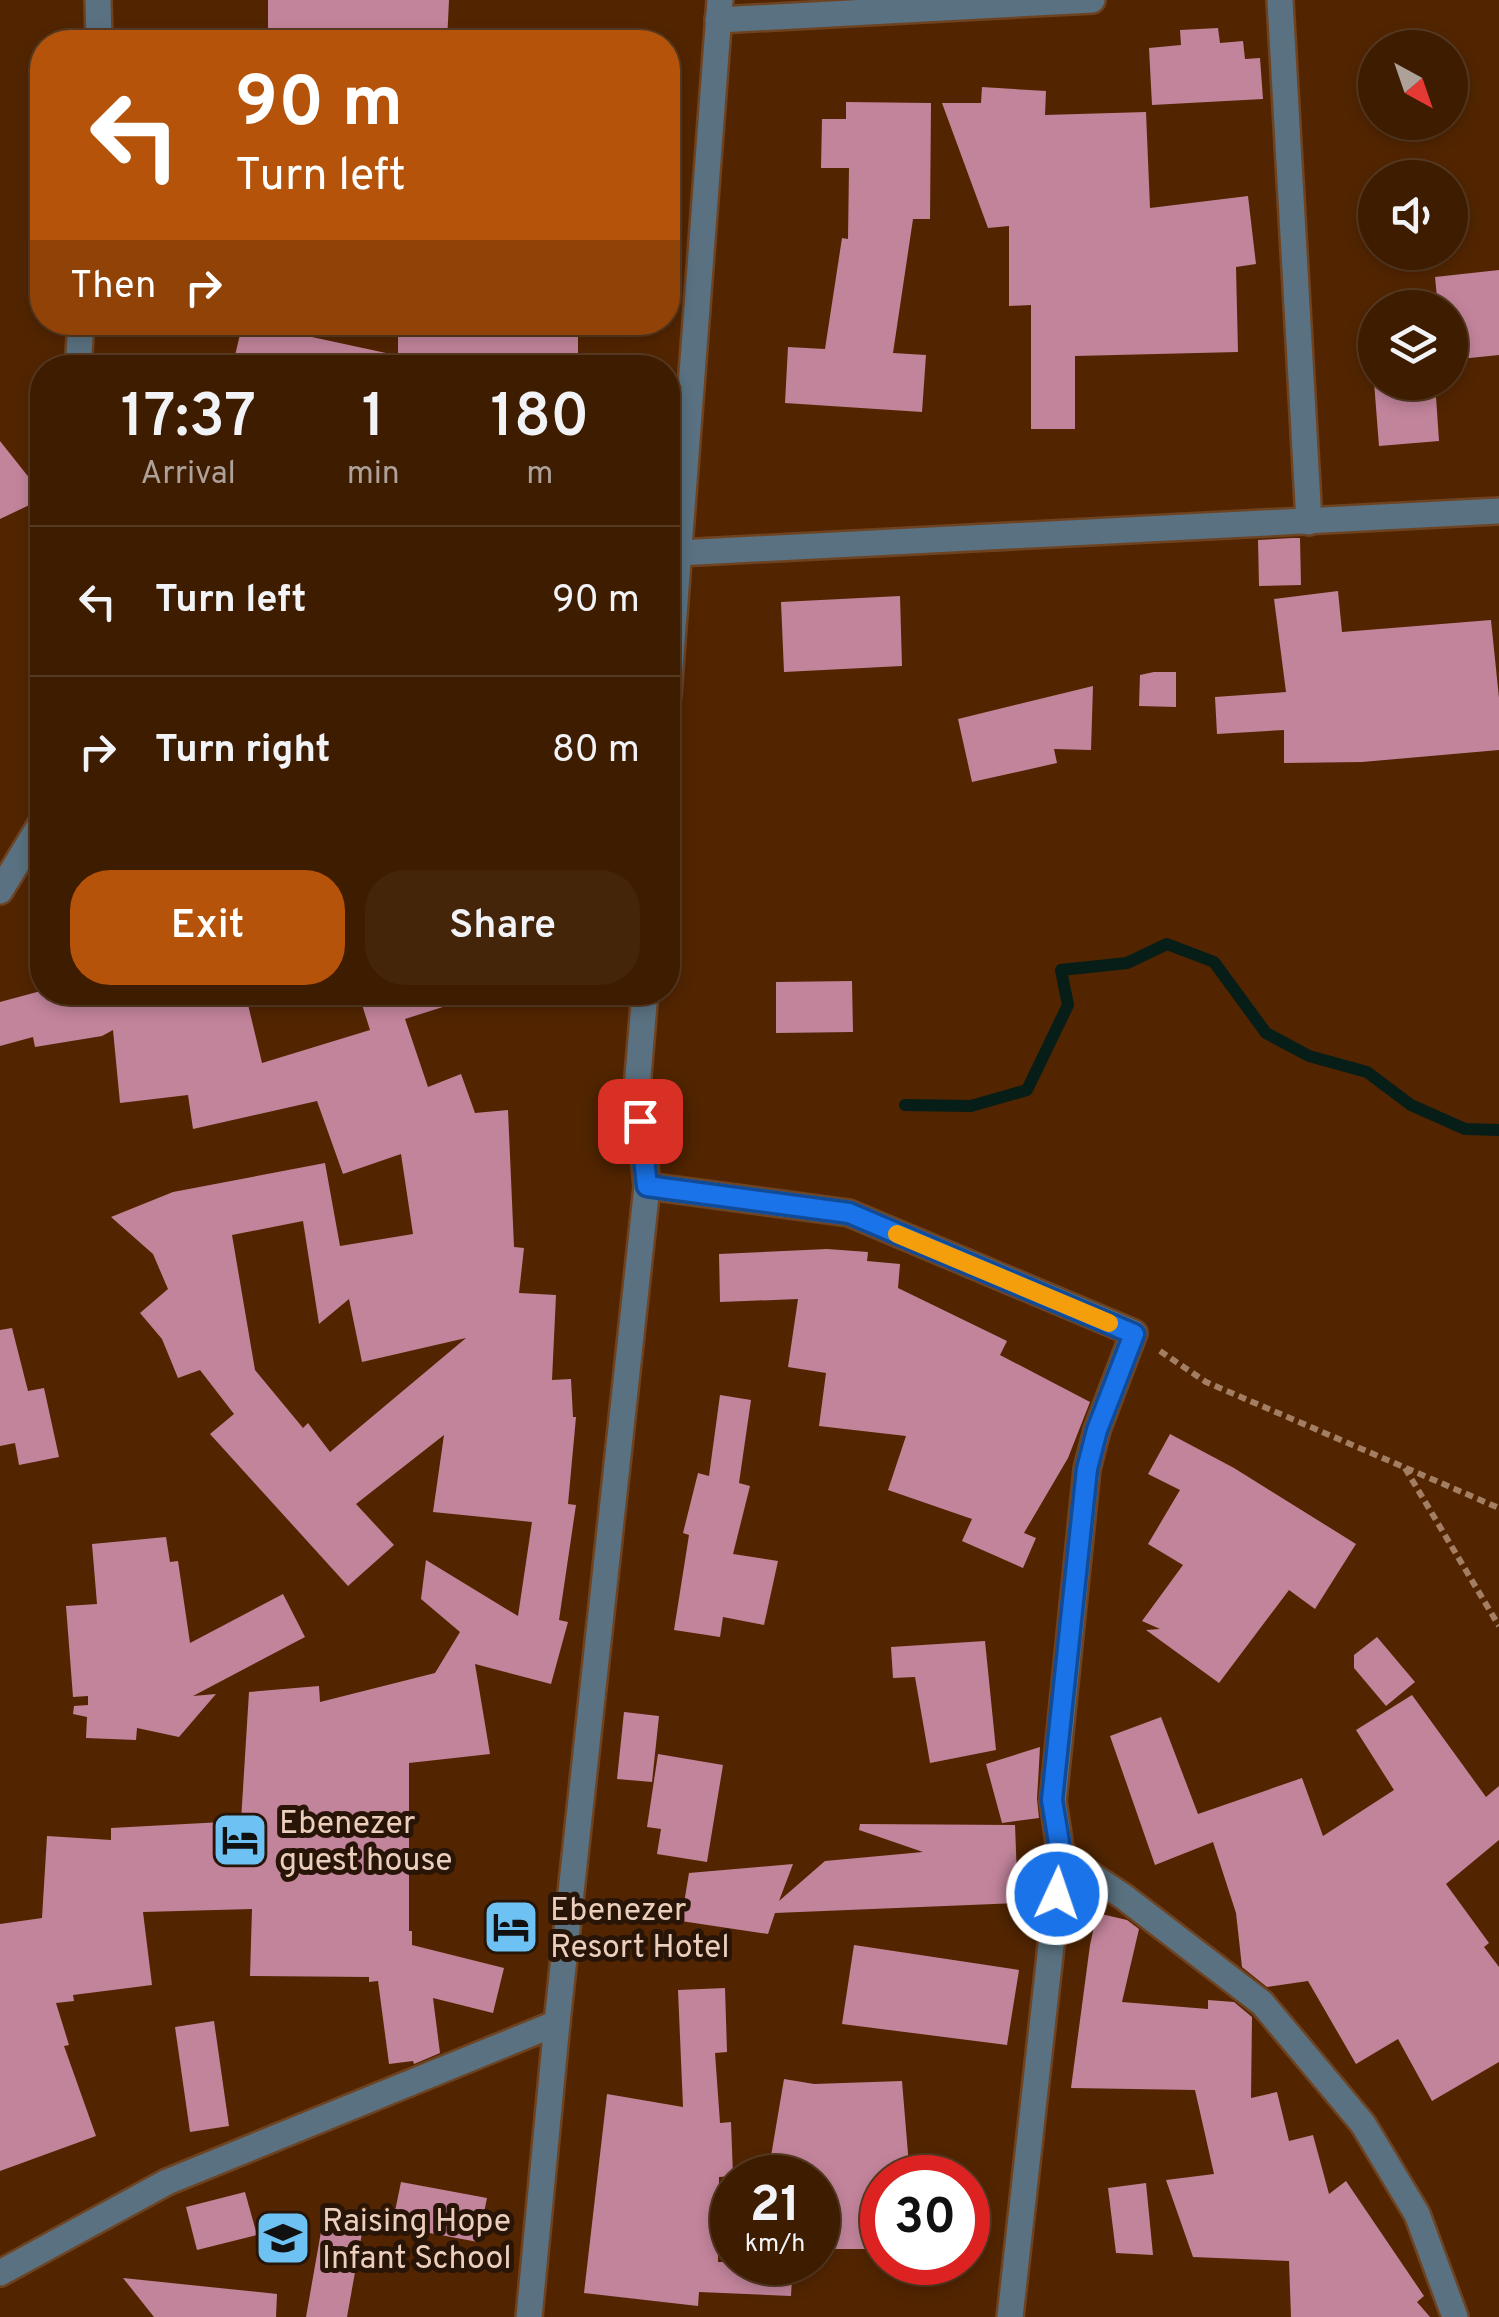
<!DOCTYPE html>
<html lang="en">
<head>
<meta charset="utf-8">
<style>
	body { margin:0; font-family:Overpass,sans-serif; background:#45250a; color:#f1f3f6; height:100vh; display:flex; flex-direction:column; font-size:38px; white-space:nowrap }
	* { box-sizing:border-box; margin:0 }
	p { font-size:32px; color:#ada199 }
	.icon { flex:none; width:55px; height:55px; fill:none; stroke:currentColor; stroke-width:2; stroke-linecap:round; stroke-linejoin:round }
	.map { position:relative; flex:1; overflow:hidden }
	.details { position:absolute; left:30px; top:355px; width:650px; height:650px; display:flex; flex-direction:column; background:#3e1c00; border-radius:40px; box-shadow:0 5px 15px #0003,0 0 0 2px #573a22 }
	.details>* { flex:none }
	.banner { position:absolute; left:30px; top:30px; width:650px; height:305px; border-radius:40px; box-shadow:0 5px 15px #0003,0 0 0 2px #573a22; background:#b45309; color:#fff; overflow:hidden }
	.needle { width:65px; rotate:140deg }
	.tools { position:absolute; left:1358px; top:30px; display:grid; gap:20px }
	.tools a { display:grid; place-items:center; width:110px; height:110px; border-radius:50%; background:#3e1c00; box-shadow:0 5px 15px #0003,0 0 0 2px #573a22; font-size:50px }
	.speed { position:absolute; left:710px; top:2155px; display:flex; gap:20px; font-size:50px; font-weight:700; text-align:center }
	.speed>* { display:grid; place-content:center; width:130px; height:130px; border-radius:50%; background:#3e1c00; box-shadow:0 5px 15px #0003,0 0 0 2px #573a22; line-height:1 }
	.speed small { font-size:25px; font-weight:400 }
	.speed .limit { border:15px solid #d22; background:#fff; color:#111 }
	.pin { position:absolute; display:grid; place-items:center; width:85px; height:85px; color:#fff; margin:-42px; border-radius:20px; box-shadow:0 5px 15px #0006 }
	.me { position:absolute; width:110px; margin:-55px; rotate:3deg; stroke-linejoin:round; filter:drop-shadow(0 0 8px #0008) }
	.turn { display:flex; align-items:center; gap:35px; height:210px; padding:0 40px; font-size:45px }
	.turn .icon { width:130px; height:130px; stroke-width:2.5 }
	.turn b { display:block; font-size:70px; line-height:85px }
	.then { display:flex; align-items:center; height:95px; padding:0 40px; background:#0003; gap:20px; font-size:38px }
	.eta { display:flex; justify-content:space-evenly; align-items:center; height:170px; text-align:center }
	.eta b { font-size:60px; font-weight:600; line-height:70px }
	.primary-button { display:flex; gap:20px; margin-top:auto; padding:20px 40px }
	.primary-button a { flex:1; height:115px; border-radius:40px; background:#b45309; color:#fff; font-size:40px; font-weight:600; line-height:115px; text-align:center }
	.primary-button a+a { background:#45250a; color:#f1f3f6 }
	ul { padding:0; list-style:none }
	li { display:flex; align-items:center; gap:30px; height:150px; padding:0 40px; border-top:2px solid #573a22 }
	li div { flex:1 }
	li b { display:block; font-size:38px }
	li em { font-style:normal }
	.map>svg:first-child { display:block }
	.lines { fill:none; stroke-linecap:round; stroke-linejoin:round }
	.stream { stroke:#071d18; stroke-width:12 }
	.building { fill:#c2849b; fill-rule:evenodd }
	.minor-casing { stroke:#6e4322; stroke-width:30 }
	.path { stroke:#a37e63; stroke-width:6; stroke-dasharray:8 5; stroke-linecap:butt }
	.minor { stroke:#597180; stroke-width:25 }
	.route-casing { stroke:#114b97; stroke-width:25 }
	.route { stroke:#1a73e8; stroke-width:18 }
	.slow { stroke:#f59e0b; stroke-width:18 }
	.labels { text-anchor:middle; stroke-width:10; stroke-linejoin:round; paint-order:stroke }
	.poi-label { font-size:32px; fill:#ebcebb; stroke:#291507; text-anchor:start }
</style>
</head>
<body>
<div class="map">
<svg width="1499" height="2317" viewBox="0 0 1499 2317">
	<rect width="100%" height="100%" fill="#522500"/>
	<g class="lines">
		<path class="stream" d="M905 1105 971 1106 1027 1090 1068 1005 1061 970 1127 963 1167 944 1214 962 1266 1033 1309 1056 1367 1072 1411 1105 1465 1129 1499 1130"/>
	</g>
	<g class="building">
		<path d="M268 0H449L447 42H268Z"/>
		<path d="M1218 28 1220 43 1243 41 1245 59 1260 58 1263 99 1152 105 1149 48 1181 45 1180 30Z"/>
		<path d="M982 87 1046 91 1045 115 1146 112 1150 208 1248 196 1256 264 1236 267 1238 352 1075 356V429H1031V305L1009 306V226L988 228 942 103H981Z"/>
		<path d="M846 102 931 103 930 219H913L893 353 926 355 922 412 785 403 788 347 825 349 842 238 848 239 849 168H821L822 119H846Z"/>
		<path d="M1499 270V355L1450 360V308H1438L1435 277Z"/>
		<path d="M243 322 386 353 384 368H232Z"/>
		<rect x="398" y="322" width="180" height="46"/>
		<path d="M1374 382H1435L1439 441 1379 446Z"/>
		<path d="M0 441 42 494V499L0 519Z"/>
		<path d="M1292 538H1300L1301 585 1259 586 1258 540Z"/>
		<path d="M1338 591 1342 632 1491 620 1499 698V750L1362 762 1284 763V730L1217 734 1215 697 1286 692 1274 599Z"/>
		<path d="M900 596 902 666 784 672 781 602Z"/>
		<path d="M1154 672H1176V707L1139 706 1140 675Z"/>
		<path d="M1093 686 1091 750 1054 749 1057 763 972 782 958 719Z"/>
		<path d="M852 981 853 1032 776 1033V982Z"/>
		<path d="M37 992H245L262 1063 370 1030 358 992H464L465 1000 405 1019 428 1087 461 1074 475 1113 508 1110 514 1247 524 1248 519 1293 556 1295 552 1380 571 1379 573 1417H576L568 1504 576 1505 559 1620 568 1622 551 1684 475 1664 490 1754 409 1763V1931H412V1945L504 1968 493 2013 433 1998 440 2053 414 2064 413 2061 389 2064 378 1981 369 1982V1977L250 1976 252 1909 143 1912 152 1985 73 1995 74 2001 56 2003 69 2045 64 2046 96 2136 0 2171V1924L42 1918 47 1836 111 1840V1828L241 1821 249 1692 319 1686 320 1702 435 1673 460 1632 421 1599 426 1560 518 1616 532 1522 433 1512 444 1435 356 1504 394 1545 348 1586 210 1434 234 1414 200 1370 178 1378 162 1339 140 1313 168 1289 153 1254 111 1217 173 1192 325 1163 340 1246 413 1234 401 1154 343 1174 317 1101 193 1129 188 1095 120 1103 113 1030 102 1036 35 1047 33 1037 0 1046V1002ZM303 1221 319 1324 349 1299 362 1362 466 1338 330 1452 308 1423 303 1428 255 1370 232 1235Z"/>
		<path d="M827 1249 868 1252 867 1261 900 1264 898 1288 1007 1341 1000 1355 1090 1402 1068 1458 1024 1533 1036 1538 1023 1568 962 1541 972 1519 888 1490 906 1436 819 1426 826 1373 788 1367 798 1299 720 1302 719 1254Z"/>
		<path d="M12 1328 28 1391 44 1388 59 1457 19 1465 15 1443 0 1446V1330Z"/>
		<path d="M720 1395 751 1400 739 1483 750 1486 733 1554 778 1561 764 1625 723 1617 720 1637 674 1630 689 1535 683 1533 698 1473 709 1476Z"/>
		<path d="M1170 1434 1234 1468 1356 1544 1315 1609 1289 1590 1219 1683 1146 1630 1160 1629 1142 1621 1183 1565 1148 1544 1180 1490 1148 1474Z"/>
		<path d="M166 1537 170 1562 178 1561 190 1643 283 1594 305 1637 193 1696 216 1694 179 1737 137 1728 136 1740 86 1738 87 1717 73 1714 74 1706 88 1705V1696L73 1697 66 1606 97 1604 92 1544Z"/>
		<path d="M1377 1637 1415 1682 1386 1706 1354 1668V1655Z"/>
		<path d="M985 1641 996 1750 930 1763 915 1677 893 1678 891 1647Z"/>
		<path d="M1412 1695 1486 1797 1499 1786V1840L1446 1884 1489 1943 1484 1947 1499 1967V2062L1432 2101 1398 2039 1356 2064 1308 1981 1267 1987 1242 1967 1236 1913 1213 1842 1155 1865 1110 1736 1161 1717 1198 1814 1302 1778 1323 1836 1394 1790 1356 1730Z"/>
		<path d="M624 1712 659 1716 652 1782 617 1779Z"/>
		<path d="M1040 1747 1037 1799 1039 1818 1002 1823 986 1764Z"/>
		<path d="M658 1754 723 1765 707 1862 657 1854 661 1829 647 1827Z"/>
		<path d="M860 1824 1015 1825 1018 1903 775 1913 768 1934 681 1921 689 1873 793 1864 779 1901 825 1861 923 1852 859 1830Z"/>
		<path d="M1097 1913 1127 1920 1139 1929 1122 2002 1208 2009V2000L1234 2002 1252 2017 1251 2098 1277 2092 1289 2141 1313 2135 1329 2194 1346 2181 1424 2296 1417 2302 1430 2317H1291L1289 2261 1193 2257 1166 2180 1214 2174 1195 2090 1071 2088 1090 1945Z"/>
		<path d="M854 1945 1019 1970 1007 2045 842 2024Z"/>
		<path d="M725 1988 727 2052 715 2053 720 2123 731 2122 733 2176 719 2177 718 2262H793L791 2296 699 2292 698 2306 584 2293 607 2094 683 2107 678 1990Z"/>
		<path d="M214 2021 229 2126 190 2132 175 2027Z"/>
		<path d="M784 2079 814 2084 902 2081 910 2178H882V2249H818V2178H806V2171L768 2174Z"/>
		<path d="M401 2182 487 2198 478 2242 392 2226Z"/>
		<path d="M1146 2183 1153 2255 1116 2253 1108 2188Z"/>
		<path d="M245 2192 257 2235 197 2250 186 2207Z"/>
		<path d="M322 2226 362 2233 347 2317H306Z"/>
		<path d="M123 2278 277 2294 276 2317H154Z"/>
	</g>
	<g class="lines">
		<g class="minor-casing">
			<g id="minor">
				<path d="M98 0 99 42"/>
				<path d="M1280 0 1309 522"/>
				<path d="M718 20 1092 0"/>
				<path d="M78 368 81 322"/>
				<path d="M678 553 1499 511"/>
				<path d="M668 695 720 0"/>
				<path d="M0 891 42 822"/>
				<path d="M647 1186 849 1213 1134 1333 1097 1430 1087 1469 1053 1801 1061 1855 1124 1897 1262 2003 1363 2124 1417 2214 1455 2317"/>
				<path d="M0 2273 167 2182 557 2023"/>
				<path d="M529 2317 557 2023 647 1186 637 1088 645 992"/>
				<path d="M1010 2317 1061 1855"/>
			</g>
		</g>
		<g class="path">
			<path d="M1160 1351 1206 1382 1499 1508"/>
			<path d="M1405 1468 1499 1626"/>
		</g>
		<use href="#minor" class="minor"/>
	</g>
	<g class="lines">
		<g class="route-casing">
			<path id="route" d="M640 1121 647 1186 849 1213 1134 1334 1097 1430 1087 1469 1052 1800 1061 1855 1057 1894"/>
		</g>
		<use href="#route" class="route"/>
		<path class="slow" d="M897 1234 1109 1323"/>
	</g>
	<defs>
		<g id="hotel-square" transform="scale(2.875)"><rect x="-9" y="-9" width="18" height="18" rx="4" fill="#6dc2f3" stroke="#291507"/><path d="M-6-4.5h1.5V1H6V5H4.5V3h-9V5H-6ZM-4 0a1.8 1.8 0 1 1 3.6 0ZM.5 0V-2.5h3Q6-2.5 6 0Z" fill="#111"/></g>
		<g id="school-square" transform="scale(2.875)"><rect x="-9" y="-9" width="18" height="18" rx="4" fill="#6dc2f3" stroke="#291507"/><path d="M0-5L7-2L0 1L-7-2ZM-4 1L0 2.5L4 1V4Q0 6-4 4Z" fill="#111"/></g>
	</defs>
	<g fill-rule="evenodd">
		<use href="#hotel-square" x="240" y="1840"/>
		<use href="#hotel-square" x="511" y="1927"/>
		<use href="#school-square" x="283" y="2238"/>
	</g>
	<g class="labels">
		<g class="poi-label">
			<text x="279" y="1833">Ebenezer<tspan x="279" dy="37">guest house</tspan></text>
			<text x="550" y="1920">Ebenezer<tspan x="550" dy="37">Resort Hotel</tspan></text>
			<text x="322" y="2231">Raising Hope<tspan x="322" dy="37">Infant School</tspan></text>
		</g>
	</g>
</svg>
<div class="tools">
<a><svg class="needle" viewBox="-14 -14 28 28"><path d="M0-13l5 13h-10z" fill="#e53935"/><path d="M0 13l5-13h-10z" fill="#ada199"/></svg></a>
<a><svg class="icon" aria-label="sound" viewBox="0 0 24 24"><path d="M4 9h4l5-4v14l-5-4H4zM17 9q2 3 0 6"/></svg></a>
<a><svg class="icon" aria-label="layers" viewBox="0 0 24 24"><path d="M12 4l9 5-9 5-9-5zM3 14l9 5 9-5"/></svg></a>
</div>
<div class="speed"><div>21<small>km/h</small></div><div class="limit">30</div></div>
<div class="pin" style="left:640px;top:1121px;background:#d93025"><svg class="icon" aria-label="arrive" viewBox="0 0 24 24"><path d="M6 21V4h12l-3 4 3 4H6"/></svg></div>
<svg class="me" style="left:1057px;top:1894px" viewBox="-20 -20 40 40"><circle r="17" fill="#1a73e8" stroke="#fff" stroke-width="3"/><path d="M0-11L8 9 0 5-8 9z" fill="#fff"/></svg>
<div class="banner">
<div class="turn"><svg class="icon" aria-label="left" viewBox="0 0 24 24"><path d="M17 20v-9H6M10 6l-5 5 5 5"/></svg><div><b>90 m</b>Turn left</div></div>
<div class="then">Then<svg class="icon" aria-label="right" viewBox="0 0 24 24"><path d="M7 20v-9h11M14 6l5 5-5 5"/></svg></div>
</div>
<section class="details">
<div class="eta">
<div><b>17:37</b><p>Arrival</p></div>
<div><b>1</b><p>min</p></div>
<div><b>180</b><p>m</p></div>
</div>
<ul>
<li><svg class="icon" aria-label="left" viewBox="0 0 24 24"><path d="M17 20v-9H6M10 6l-5 5 5 5"/></svg><div><b>Turn left</b></div><em>90 m</em></li>
<li><svg class="icon" aria-label="right" viewBox="0 0 24 24"><path d="M7 20v-9h11M14 6l5 5-5 5"/></svg><div><b>Turn right</b></div><em>80 m</em></li>
</ul>
<div class="primary-button"><a>Exit</a><a>Share</a></div>
</section>
</div>
</body>
</html>
